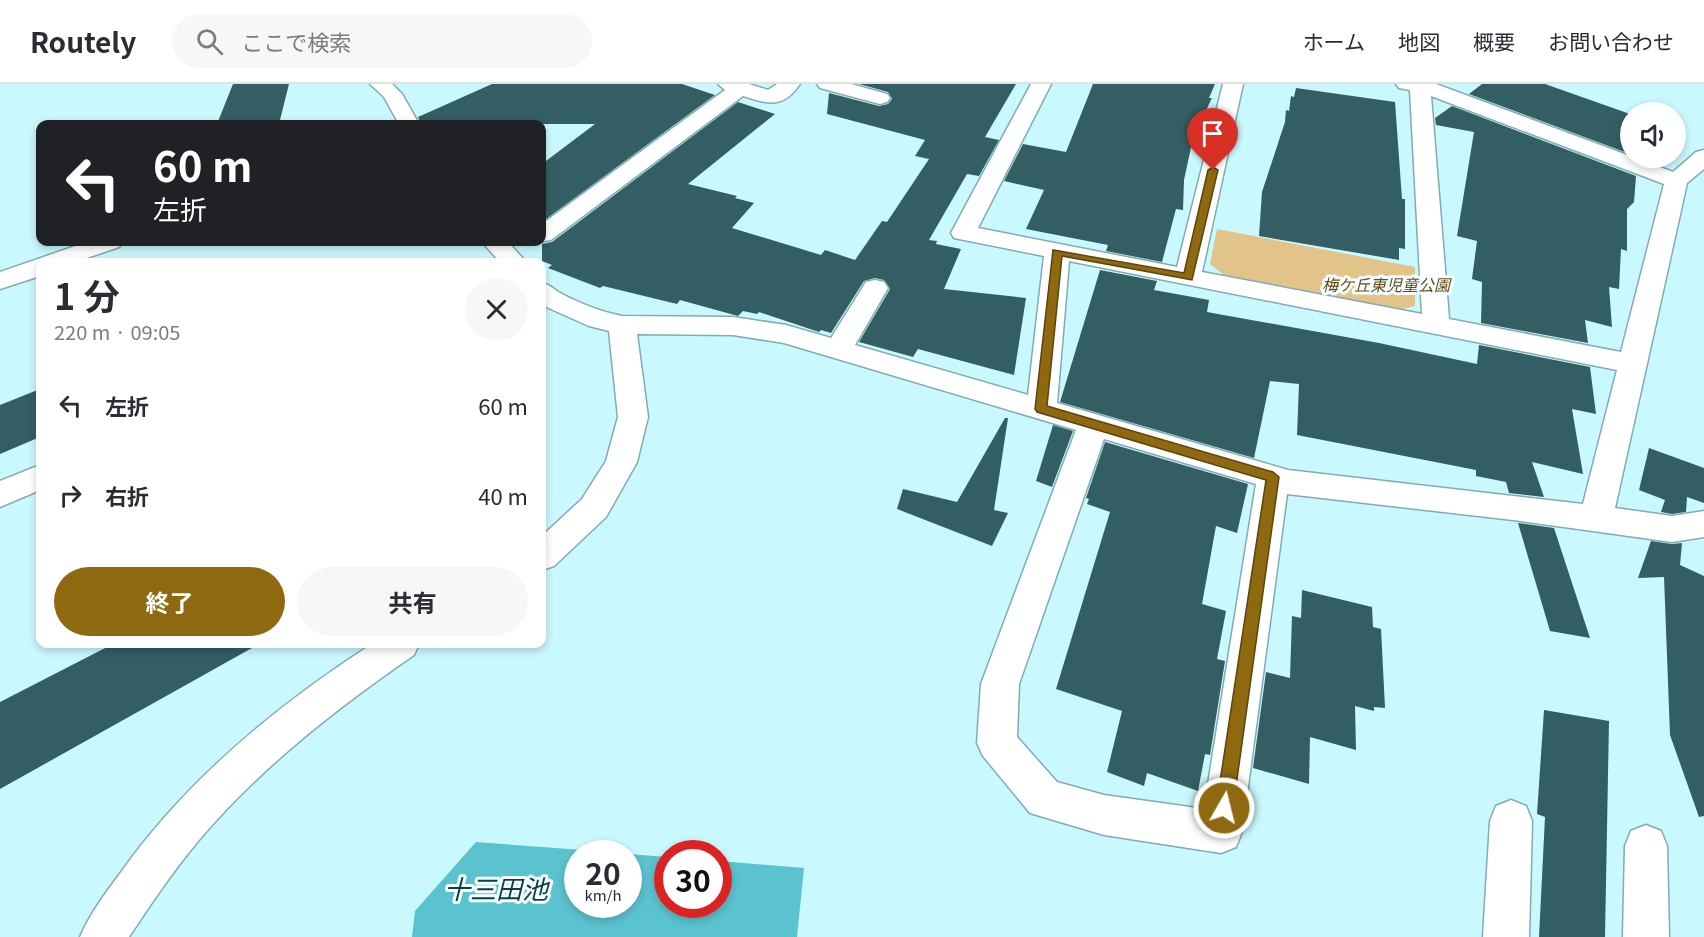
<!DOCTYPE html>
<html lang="ja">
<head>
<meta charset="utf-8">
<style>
	body { margin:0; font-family:Georgia,"Noto Sans JP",serif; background:#f7f7f7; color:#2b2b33; height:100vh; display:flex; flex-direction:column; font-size:22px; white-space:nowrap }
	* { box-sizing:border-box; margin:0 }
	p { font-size:20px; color:#7c7c81 }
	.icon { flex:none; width:33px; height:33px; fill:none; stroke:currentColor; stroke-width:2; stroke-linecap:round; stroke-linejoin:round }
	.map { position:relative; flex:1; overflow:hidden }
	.details { position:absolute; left:36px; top:174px; width:510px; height:390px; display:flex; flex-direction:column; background:#fff; border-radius:12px; box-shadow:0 3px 9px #0003 }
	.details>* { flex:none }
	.top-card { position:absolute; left:36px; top:36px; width:510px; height:126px; border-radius:12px; box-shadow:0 3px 9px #0003; background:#202124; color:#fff; overflow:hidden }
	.buttons { position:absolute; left:1620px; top:18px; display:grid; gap:12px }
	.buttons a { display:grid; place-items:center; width:66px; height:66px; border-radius:50%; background:#fff; box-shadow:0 3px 9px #0003; font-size:30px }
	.speed { position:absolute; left:564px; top:756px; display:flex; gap:12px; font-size:30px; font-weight:700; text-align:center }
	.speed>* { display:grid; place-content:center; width:78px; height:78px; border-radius:50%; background:#fff; box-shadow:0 3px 9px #0003; line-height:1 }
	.speed small { font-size:15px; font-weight:400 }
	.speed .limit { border:9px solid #d22; background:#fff; color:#111 }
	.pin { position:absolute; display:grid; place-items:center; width:51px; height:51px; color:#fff; margin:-62px -26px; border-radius:50% 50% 50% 0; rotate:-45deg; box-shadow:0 0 6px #0007 }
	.pin .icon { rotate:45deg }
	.me { position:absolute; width:66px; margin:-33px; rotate:8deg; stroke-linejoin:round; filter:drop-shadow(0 0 4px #0008) }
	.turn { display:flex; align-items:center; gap:21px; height:126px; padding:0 18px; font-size:27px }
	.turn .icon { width:78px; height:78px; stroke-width:2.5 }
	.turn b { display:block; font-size:42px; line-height:51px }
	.round { display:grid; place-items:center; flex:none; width:63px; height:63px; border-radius:32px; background:#f7f7f7 }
	.overview { display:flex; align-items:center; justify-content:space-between; height:102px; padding:0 18px }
	h1 { font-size:36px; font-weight:700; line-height:45px }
	.action { display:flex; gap:12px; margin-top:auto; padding:12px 18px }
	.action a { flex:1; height:69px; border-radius:36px; background:#8f690f; color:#fff; font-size:24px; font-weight:700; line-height:69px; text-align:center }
	.action a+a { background:#f7f7f7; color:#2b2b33 }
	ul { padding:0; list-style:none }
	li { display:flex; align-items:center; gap:18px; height:90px; padding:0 18px }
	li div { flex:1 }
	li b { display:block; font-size:22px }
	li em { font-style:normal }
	header { display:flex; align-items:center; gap:36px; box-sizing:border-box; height:84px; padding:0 30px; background:#fff; border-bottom:2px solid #e1e1e2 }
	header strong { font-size:28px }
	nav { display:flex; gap:33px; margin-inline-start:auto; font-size:21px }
	.search { width:420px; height:54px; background:#f7f7f7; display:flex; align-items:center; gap:15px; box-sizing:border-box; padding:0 21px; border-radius:33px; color:#7c7c81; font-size:22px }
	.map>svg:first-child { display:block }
	.green { fill:#e2c389 }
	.water { fill:#5bc3cf }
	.building { fill:#335e63 }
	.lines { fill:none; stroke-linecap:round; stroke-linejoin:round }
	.minor-casing { stroke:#80acb2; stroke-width:3 }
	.minor { fill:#fff; fill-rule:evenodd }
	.route { fill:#8f690f; stroke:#5d440a; stroke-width:1.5 }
	.labels { text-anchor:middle; stroke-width:6; stroke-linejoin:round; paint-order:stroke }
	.far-park-label { font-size:16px; font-style:italic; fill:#664d18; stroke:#f4feff }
	.near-water-label { font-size:26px; font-style:italic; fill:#0c3d43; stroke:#f4feff }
</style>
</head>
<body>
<header>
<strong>Routely</strong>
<div class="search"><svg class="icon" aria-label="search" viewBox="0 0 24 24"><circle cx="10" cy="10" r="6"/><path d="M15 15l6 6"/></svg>ここで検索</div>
<nav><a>ホーム</a><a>地図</a><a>概要</a><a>お問い合わせ</a></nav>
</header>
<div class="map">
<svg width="1704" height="853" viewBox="0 0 1704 853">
	<rect width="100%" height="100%" fill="#c9f8fe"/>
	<path class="green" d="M1217 145 1415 183V222L1395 227 1224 191 1210 180Z"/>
	<path class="water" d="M476 758 623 769 578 770V820H628L629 770 667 773 668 820H718L719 777 804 784 797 853H412L415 827Z"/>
	<g class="building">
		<path d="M233 0H289L279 40H217Z"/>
		<path d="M492 0H682L715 11 542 138V80L595 40H421L418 33Z"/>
		<path d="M859 0H1016L985 53 999 56 979 92 967 90 929 156 937 157 936 160 961 165 944 205 1026 214 1014 291 918 265 913 273 859 258 890 205 884 196 875 194 864 197 831 249 821 246 819 248 759 228 757 230 743 227 738 232 680 216 677 220 603 202 600 204 548 184 552 181 542 177V160L552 158 738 18 775 30 688 100 737 112 735 114 754 119 732 144 821 171 825 166 855 176 882 137 887 138 929 75 915 72 925 56 827 30 829 9 879 22 888 20 892 15 888 8Z"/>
		<path d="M1093 0H1215L1209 14H1212L1197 45H1195L1184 96 1183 126 1176 125 1162 178 1106 167 1108 161 1026 145 1044 106 1004 97 1023 60 1066 68Z"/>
		<path d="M1482 0H1545L1630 30V70L1469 10Z"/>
		<path d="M1296 4 1395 18 1402 115H1405V165L1399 164V176L1259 152 1262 108 1285 38 1286 26 1289 27 1291 12 1294 13Z"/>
		<path d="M1452 22 1636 92 1634 118 1627 125V167L1621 165 1619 205 1609 203 1612 243 1585 236 1588 259 1481 239 1482 198 1472 195 1477 157 1457 152 1474 48 1436 41 1435 34Z"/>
		<path d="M1100 186 1157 197 1154 206 1209 216 1207 228 1379 259 1477 280 1479 261 1590 283 1596 330 1572 325 1583 390 1532 378 1544 413 1509 409 1506 398 1476 392V386L1297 351 1299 300 1270 297 1254 374 1060 318Z"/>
		<path d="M40 305V353L0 370V321Z"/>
		<path d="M1005 334H1008L994 426 1008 429 992 462 897 425 903 405 957 418Z"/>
		<path d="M1053 341 1073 347 1052 403 1036 397Z"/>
		<path d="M1105 358 1248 400 1237 449 1216 442 1202 520 1226 527 1217 575 1225 577 1210 671 1205 670 1198 707 1147 689 1144 702 1107 688 1122 627 1056 605 1110 428 1087 420 1089 415 1086 414Z"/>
		<path d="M1649 364 1704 384V419L1687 413 1686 428 1672 430 1661 428 1665 416 1639 406Z"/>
		<path d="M1518 439 1554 444 1590 554 1550 547Z"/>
		<path d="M1651 457 1672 460 1682 459 1680 481 1704 492V732L1699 733 1670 651 1664 493 1638 494Z"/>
		<path d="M1302 506 1372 523 1373 543 1381 545 1385 624 1374 623V627L1355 622 1356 666 1310 653 1309 700 1253 684 1266 588 1290 594 1292 532 1301 534Z"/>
		<path d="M113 560H259L0 705V618Z"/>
		<path d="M1544 626 1609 637 1605 853H1539L1545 733 1537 730Z"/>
	</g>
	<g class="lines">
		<g class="minor-casing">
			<g id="minor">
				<path d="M370 0H392L402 10 419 40H399L384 13Z"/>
				<path d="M718 0H749L768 6 777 0H800C783 25 768 20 743 12L551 156 538 158H542V140L725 6Z"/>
				<path d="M817 0H851L887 10 890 14 887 18 880 20 820 4Z"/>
				<path d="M1031 0H1051L978 144 1177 183 1223 0H1243L1202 188 1422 230 1410 6 1399 4 1396 0H1436L1673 88 1696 68 1704 66V85L1687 99 1615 424 1672 432 1704 427V453L1672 458 1513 436 1287 410 1242 748 1236 763 1221 769 1104 751 1030 729 983 672 977 659 981 600 1076 346 784 259 733 251 637 250 648 333 637 378 606 433 554 482 542 486V452L582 415 606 377 618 333 609 247 589 242 542 221V199C551 201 554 206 562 210 581 220 602 228 622 232L733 233 786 241 831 254 866 198 875 196 884 198 888 204 855 261 1028 311 1044 172 954 154 951 149ZM1431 12 1664 100 1621 268 1449 235ZM1069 177 1617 286 1583 420 1288 386 1057 319ZM1104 355 1256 400 1204 725 1104 711 1057 698 1017 653 1019 600Z"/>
				<path d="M87 158H123L119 163 75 178H40V192L0 205V188Z"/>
				<path d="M482 158H508L526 178H500Z"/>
				<path d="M40 381V406L0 423V397Z"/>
				<path d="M372 560H419L414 571C337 624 260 684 199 756 173 787 151 820 129 853H80C90 830 104 811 119 791 185 697 276 622 372 560Z"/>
				<path d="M1511 716 1526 722 1532 737 1529 853H1483L1490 737 1496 722Z"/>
				<path d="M1646 741 1661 747 1667 762 1669 853H1623L1625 762 1631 747Z"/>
			</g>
		</g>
		<use href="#minor" class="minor"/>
	</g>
	<path class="route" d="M1213 83 1218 86 1192 196 1062 172 1047 322 1273 388 1279 393 1233 724 1230 730 1224 733 1218 730 1216 724 1266 396 1037 328 1035 325 1053 166 1184 189 1208 86Z"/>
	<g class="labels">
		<g class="far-park-label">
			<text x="1386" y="207">梅ケ丘東児童公園</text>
		</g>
		<g class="near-water-label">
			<text x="496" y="815">十三田池</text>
		</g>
	</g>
</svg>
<div class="buttons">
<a><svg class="icon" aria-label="sound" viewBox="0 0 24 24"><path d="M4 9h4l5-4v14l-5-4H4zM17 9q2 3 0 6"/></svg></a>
</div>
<div class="speed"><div>20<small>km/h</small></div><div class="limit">30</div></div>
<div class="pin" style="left:1213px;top:86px;background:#d93025"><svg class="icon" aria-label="arrive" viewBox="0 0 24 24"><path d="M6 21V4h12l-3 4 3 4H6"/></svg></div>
<svg class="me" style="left:1224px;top:724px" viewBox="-20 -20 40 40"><circle r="17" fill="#8f690f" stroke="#fff" stroke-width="3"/><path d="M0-11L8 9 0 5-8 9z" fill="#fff"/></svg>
<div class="top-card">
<div class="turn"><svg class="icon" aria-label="left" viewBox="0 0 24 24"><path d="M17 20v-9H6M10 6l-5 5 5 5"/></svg><div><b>60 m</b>左折</div></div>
</div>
<section class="details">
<div class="overview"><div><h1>1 分</h1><p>220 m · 09:05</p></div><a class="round"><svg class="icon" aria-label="close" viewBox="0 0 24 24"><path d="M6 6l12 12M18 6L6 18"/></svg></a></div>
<ul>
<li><svg class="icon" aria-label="left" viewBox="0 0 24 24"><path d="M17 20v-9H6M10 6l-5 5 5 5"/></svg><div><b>左折</b></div><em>60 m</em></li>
<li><svg class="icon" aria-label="right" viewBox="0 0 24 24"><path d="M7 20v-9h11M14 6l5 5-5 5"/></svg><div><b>右折</b></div><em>40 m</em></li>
</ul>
<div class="action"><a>終了</a><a>共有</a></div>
</section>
</div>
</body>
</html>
